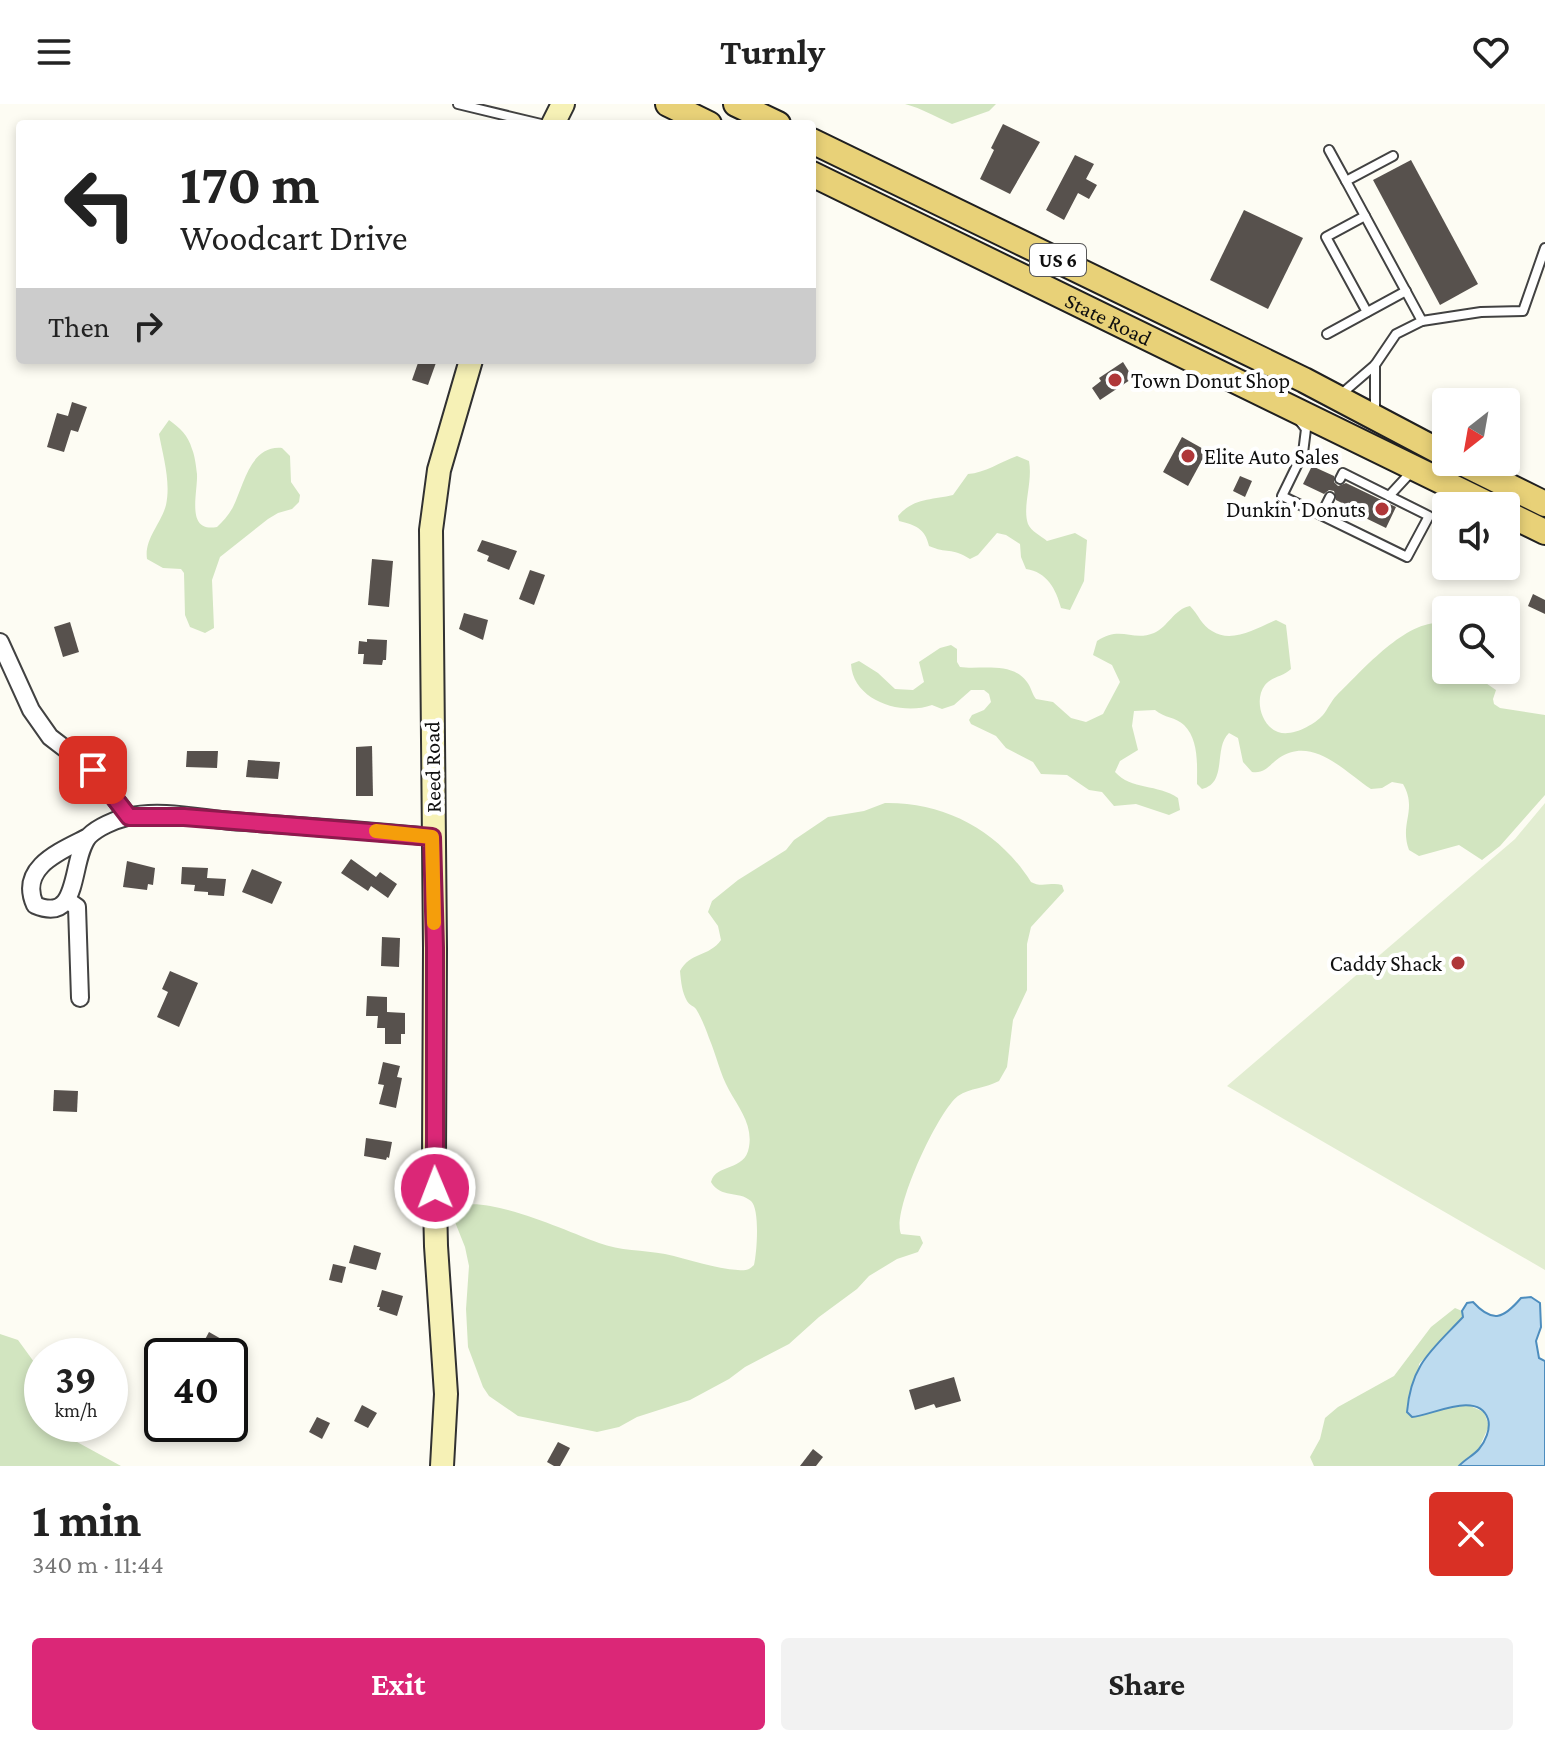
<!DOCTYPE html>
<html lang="en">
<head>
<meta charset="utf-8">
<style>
	body { margin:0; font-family:"Crimson Pro",serif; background:#f2f2f2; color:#222; height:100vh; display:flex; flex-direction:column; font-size:30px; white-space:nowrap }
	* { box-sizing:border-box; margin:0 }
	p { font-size:26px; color:#767676 }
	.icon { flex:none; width:44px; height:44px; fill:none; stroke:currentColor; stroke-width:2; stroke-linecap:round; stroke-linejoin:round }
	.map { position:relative; height:1362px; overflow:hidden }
	.side { display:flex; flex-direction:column; background:#fff; flex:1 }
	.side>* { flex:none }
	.banner { position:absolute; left:16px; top:16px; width:800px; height:244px; border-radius:8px; box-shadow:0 4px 12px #0003; background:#fff; color:#222; overflow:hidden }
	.needle { width:52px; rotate:211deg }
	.tools { position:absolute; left:1432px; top:284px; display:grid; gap:16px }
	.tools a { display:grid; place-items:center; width:88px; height:88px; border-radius:8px; background:#fff; box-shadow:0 4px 12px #0003; font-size:40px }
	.speed { position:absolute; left:24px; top:1234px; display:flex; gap:16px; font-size:40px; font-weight:700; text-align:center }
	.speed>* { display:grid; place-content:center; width:104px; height:104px; border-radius:50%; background:#fff; box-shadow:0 4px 12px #0003; line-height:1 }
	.speed small { font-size:20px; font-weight:400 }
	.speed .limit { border:4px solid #111; border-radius:12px; background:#fff; color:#111 }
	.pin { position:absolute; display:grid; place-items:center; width:68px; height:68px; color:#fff; margin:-34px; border-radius:16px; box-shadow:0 4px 12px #0006 }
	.me { position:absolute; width:88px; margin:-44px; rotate:359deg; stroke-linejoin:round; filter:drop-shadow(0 0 6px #0008) }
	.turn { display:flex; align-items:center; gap:28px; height:168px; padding:0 32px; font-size:36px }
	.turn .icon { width:104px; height:104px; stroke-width:2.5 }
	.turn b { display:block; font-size:56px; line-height:68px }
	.then { display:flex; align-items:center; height:76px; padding:0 32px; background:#0003; gap:16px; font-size:30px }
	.round { display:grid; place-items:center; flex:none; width:84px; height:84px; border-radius:8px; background:#f2f2f2 }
	.summary { display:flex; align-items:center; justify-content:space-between; height:136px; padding:0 32px }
	h1 { font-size:48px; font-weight:700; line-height:60px }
	.cta { display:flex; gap:16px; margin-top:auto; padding:16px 32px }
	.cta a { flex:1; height:92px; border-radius:8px; background:#db2777; color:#fff; font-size:32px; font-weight:700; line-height:92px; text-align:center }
	.cta a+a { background:#f2f2f2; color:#222 }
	header { display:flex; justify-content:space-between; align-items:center; height:104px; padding:0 32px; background:#fff; font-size:36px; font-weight:700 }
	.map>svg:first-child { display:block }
	.green { fill:#d2e5c0 }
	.pitch { fill:#e2edd1 }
	.water { fill:#bddbef; stroke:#4d8dbe; stroke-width:2 }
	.building { fill:#57514d }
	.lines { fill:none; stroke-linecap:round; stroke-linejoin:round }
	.lane-casing { stroke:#424242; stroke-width:12 }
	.street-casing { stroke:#424242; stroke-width:20 }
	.secondary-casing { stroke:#313131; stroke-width:26 }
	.primary-casing { stroke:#202020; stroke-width:28 }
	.lane { stroke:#fff; stroke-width:8 }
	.street { stroke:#fff; stroke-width:16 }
	.secondary { stroke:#f6f1b6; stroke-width:22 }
	.primary { stroke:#e8d178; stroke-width:24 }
	.route-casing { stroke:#8e194d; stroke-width:20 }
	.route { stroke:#db2777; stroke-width:14 }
	.slow { stroke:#f59e0b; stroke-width:14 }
	.poi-dot { fill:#af3739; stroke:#fff; stroke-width:3 }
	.labels { text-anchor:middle; stroke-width:8; stroke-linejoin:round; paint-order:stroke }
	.shield { fill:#fff; stroke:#575757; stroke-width:2 }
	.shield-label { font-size:20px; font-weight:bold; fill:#0f0f0f }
	.street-label { font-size:22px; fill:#0f0f0f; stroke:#fff }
	.poi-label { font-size:22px; fill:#0f0f0f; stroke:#fff; text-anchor:start }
</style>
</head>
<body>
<header><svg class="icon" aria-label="menu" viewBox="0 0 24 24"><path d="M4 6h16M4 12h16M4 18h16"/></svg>Turnly<svg class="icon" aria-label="heart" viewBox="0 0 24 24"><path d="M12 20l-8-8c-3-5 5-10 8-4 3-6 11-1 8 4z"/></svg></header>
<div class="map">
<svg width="1545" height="1362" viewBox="0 0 1545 1362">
	<rect width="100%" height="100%" fill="#fdfcf3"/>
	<g class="green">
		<path d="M905 0H996L989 7 952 20C934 12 923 5 905 0Z"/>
		<path d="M169 316C180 324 188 331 192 345 195 352 196 362 197 370 198 389 185 429 217 423 223 417 229 411 233 403 244 381 250 341 282 344L290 352 291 378 300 391 299 398 292 405 278 409 268 415 220 453 212 476 214 524 205 529 190 523 185 511 184 469 181 465 163 464 147 455C144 435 161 420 166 401 171 378 163 352 159 330Z"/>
		<path d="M1017 352 1029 357C1033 378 1022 403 1028 420 1031 427 1041 432 1047 437L1075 429 1087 436 1084 477 1070 506 1061 504C1056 485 1047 468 1026 465L1021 453 1020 440 1006 431 997 429 978 451 970 455C951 443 947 450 929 442 925 424 915 421 899 417L898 412C913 394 932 396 953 391L968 370C985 369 1000 358 1017 352Z"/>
		<path d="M1190 502C1198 510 1202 522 1212 527 1232 540 1257 524 1276 516L1286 521 1291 565C1283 573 1272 572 1265 581 1254 595 1261 622 1278 628 1292 633 1314 621 1323 611 1328 605 1331 597 1337 591 1361 568 1404 517 1440 519L1446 524V566H1473L1477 573 1496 586 1493 595 1494 600 1500 604 1545 611V691L1500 742 1482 756 1459 741 1419 752 1409 746C1399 719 1418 706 1403 680L1392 678 1382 684 1371 685C1346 669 1313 631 1279 654 1269 661 1265 670 1252 668L1243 658 1238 634 1229 629C1213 644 1228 679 1202 685L1197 680C1197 661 1199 636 1184 621 1176 613 1164 614 1155 606L1134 607 1132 622 1138 646 1120 657 1115 668C1131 686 1158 680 1178 694L1180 706 1169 711 1136 700 1114 702 1102 688 1089 686 1067 671 1041 670 1033 658 1006 644 996 632 971 620 969 616 972 611 984 606 991 598 989 590 984 586H971L954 601 942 605 932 601C902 612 853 597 851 560L859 557 878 569 895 585 913 586 924 578 919 558 940 544 951 541 957 545V558L960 563C980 566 1012 557 1027 578 1031 583 1032 590 1036 595L1053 598 1071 614 1086 618 1103 610 1120 578 1112 561 1093 551 1097 537C1121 521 1132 538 1154 529 1168 523 1174 505 1190 502Z"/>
		<path d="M885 699C945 698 999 727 1031 778 1041 784 1051 778 1062 781L1064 787 1031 823 1027 840V886L1013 916 1007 963 999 977C986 984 970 984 958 992 938 1007 891 1108 901 1130L920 1132 923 1139 918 1148 897 1155 869 1172 857 1185 819 1213 789 1240 745 1263 729 1275 690 1296 637 1313 619 1323 597 1328 518 1312 489 1292 483 1283 468 1243 466 1205 469 1162 465 1143 455 1118 454 1110 457 1103C487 1090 568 1128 599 1139 620 1147 643 1146 665 1150 688 1155 716 1165 738 1166 745 1167 749 1166 754 1161 757 1148 760 1105 751 1097 738 1086 721 1095 711 1078 716 1059 745 1068 749 1043 753 1021 739 1004 729 986 720 970 716 950 709 934 706 925 701 913 696 905 694 902 689 901 687 897 682 888 681 878 680 867 690 848 709 853 721 836L718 822 708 808 712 797 738 776 786 746 794 736 828 713 864 707Z"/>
		<path d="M1455 1204 1462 1207 1463 1213 1419 1260 1416 1313 1438 1305 1468 1301 1484 1308 1489 1322 1478 1346 1459 1362H1314L1310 1353 1320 1335 1325 1314 1338 1303 1394 1272 1431 1223Z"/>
		<path d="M0 1230 18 1236 42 1269V1310L33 1314 121 1362H0Z"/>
	</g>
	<path class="pitch" d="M1545 699V1166L1227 982 1515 735Z"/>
	<path class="water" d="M1531 1193 1540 1199 1541 1223 1536 1237 1539 1254 1545 1257V1362H1459C1465 1355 1473 1352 1479 1345 1485 1338 1491 1325 1488 1315 1478 1286 1431 1312 1412 1313L1407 1308C1411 1260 1432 1246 1463 1213L1462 1207 1467 1199 1473 1198C1493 1220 1504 1214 1521 1194Z"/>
	<g class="building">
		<path d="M1003 20 1040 38 1010 90 980 75 994 46 991 44Z"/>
		<path d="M1075 51 1094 60 1086 75 1097 81 1089 95 1078 89 1064 116 1046 106Z"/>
		<path d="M1411 56 1478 180 1440 201 1373 76Z"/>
		<path d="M1244 106 1303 134 1268 205 1210 176Z"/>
		<path d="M419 256H437L428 281 412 276Z"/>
		<path d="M1123 258 1133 274 1100 296 1092 284 1101 277 1099 274Z"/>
		<path d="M72 298 87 303 78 328 71 326 64 348 47 343 57 309 68 312Z"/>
		<path d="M1182 333 1207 347 1188 382 1163 368Z"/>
		<path d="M1312 362 1334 372V378L1338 382 1346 379 1396 403 1386 424 1347 405 1348 402 1336 396 1334 387 1329 386 1324 390 1303 380Z"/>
		<path d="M1240 372 1252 377 1245 393 1233 387Z"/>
		<path d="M482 436 517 447 509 466 487 457 489 452 477 447Z"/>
		<path d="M372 455 393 457 389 503 368 501Z"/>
		<path d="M530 466 545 471 534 501 519 495Z"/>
		<path d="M1533 490 1545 496V510L1528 502Z"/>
		<path d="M464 509 488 516 483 536 459 525Z"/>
		<path d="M70 518 79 548 63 553 54 523Z"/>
		<path d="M367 535 387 536 386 556H383L382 561 363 560 364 550H358L359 537 367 538Z"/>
		<path d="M372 642 373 692H356V643Z"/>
		<path d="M187 647H218L217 664 186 663Z"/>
		<path d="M248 656 280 658 278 675 246 673Z"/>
		<path d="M351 755 376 773 380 768 397 780 388 794 371 782 368 787 341 769Z"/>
		<path d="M127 757 155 764 153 781 148 780 147 786 123 783Z"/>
		<path d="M182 763 208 764 207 774 226 775 224 792 208 791V788L194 787 195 781 181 780Z"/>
		<path d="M252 765 282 778 272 800 242 788Z"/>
		<path d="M382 833 400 834 399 863 381 862Z"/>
		<path d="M170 867 198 879 179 923 157 913 168 888 162 885Z"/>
		<path d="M367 892 387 893V908L405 909V930H401V940H385V924H377L378 912H366Z"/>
		<path d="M383 958 400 962 397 973 402 974 396 1004 379 1000 384 981 378 980Z"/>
		<path d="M54 986 78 987 77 1008 53 1007Z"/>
		<path d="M366 1034 392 1038 389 1054 387 1053 386 1056 364 1052Z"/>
		<path d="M354 1141 381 1149 376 1166 349 1159Z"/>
		<path d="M333 1160 346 1163 342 1179 329 1176Z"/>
		<path d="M382 1186 403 1192 397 1212 379 1206 380 1203H377Z"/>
		<path d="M209 1228 237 1244 232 1252H222L202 1241Z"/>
		<path d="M954 1273 961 1297 936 1304 934 1300 915 1306 909 1286Z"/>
		<path d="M362 1301 377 1309 368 1324 354 1317Z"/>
		<path d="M317 1313 330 1319 322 1335 309 1328Z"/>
		<path d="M558 1338 570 1344 560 1362H554L547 1358Z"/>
		<path d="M813 1345 823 1353 816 1362H800Z"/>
	</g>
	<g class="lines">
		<g class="lane-casing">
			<g id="lane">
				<path d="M458 0 541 20"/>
				<path d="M1329 46 1346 77"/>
				<path d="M1393 52 1346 77 1422 217"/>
				<path d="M1365 112 1326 133 1367 208"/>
				<path d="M1327 230 1406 187"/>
				<path d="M1339 292 1375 261 1396 230 1422 217 1481 208 1523 207 1545 144"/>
				<path d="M1375 309V261"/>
				<path d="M1299 316 1306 325 1303 349 1282 392 1407 453 1429 412 1343 369 1340 375"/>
				<path d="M1389 392 1413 366"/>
				<path d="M1321 411 1330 393"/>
			</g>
		</g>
		<g class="street-casing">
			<g id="street">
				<path d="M0 538 31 606 50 633 93 666 129 713"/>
				<path d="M88 733C61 747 18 763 35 801 82 821 69 755 89 732 98 723 115 716 127 713 159 705 199 714 231 717 298 722 365 726 432 733"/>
				<path d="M67 796 77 803 80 894"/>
			</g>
		</g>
		<g class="secondary-casing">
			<g id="secondary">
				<path d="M553 20 563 0"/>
				<path d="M442 1362 446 1290 436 1142 434 1055 435 844 431 426 439 366 471 256"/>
			</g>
		</g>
		<g class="primary-casing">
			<g id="primary">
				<path d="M668 0 709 20"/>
				<path d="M736 0 778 20"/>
				<path d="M812 37 1304 276 1446 351"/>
				<path id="s1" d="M812 70 1492 402"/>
				<path d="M1460 358 1545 400"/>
				<path d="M1506 409 1545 428"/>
			</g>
		</g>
		<use href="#lane" class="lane"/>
		<use href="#street" class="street"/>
		<use href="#secondary" class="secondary"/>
		<use href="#primary" class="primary"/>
	</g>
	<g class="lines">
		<g class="route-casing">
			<path id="route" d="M93 666 129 713H184L432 733 435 844V1084"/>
		</g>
		<use href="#route" class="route"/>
		<path class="slow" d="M376 727 432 733 434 819"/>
	</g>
	<g class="poi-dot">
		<circle cx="1115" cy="276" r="8"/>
		<circle cx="1188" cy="352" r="8"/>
		<circle cx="1382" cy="405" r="8"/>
		<circle cx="1458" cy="859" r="8"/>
	</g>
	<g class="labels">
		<rect class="shield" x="1030" y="140" width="56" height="32" rx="6"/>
		<g class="shield-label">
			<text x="1058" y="163">US 6</text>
		</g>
		<g class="street-label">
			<text dy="8" stroke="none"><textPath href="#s1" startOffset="330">State Road</textPath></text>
			<text transform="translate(432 663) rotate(-91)" y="8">Reed Road</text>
		</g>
		<g class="poi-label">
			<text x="1131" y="284">Town Donut Shop</text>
			<text x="1204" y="360">Elite Auto Sales</text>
			<text x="1366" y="413" text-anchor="end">Dunkin' Donuts</text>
			<text x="1442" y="867" text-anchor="end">Caddy Shack</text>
		</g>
	</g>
</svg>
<div class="tools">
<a><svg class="needle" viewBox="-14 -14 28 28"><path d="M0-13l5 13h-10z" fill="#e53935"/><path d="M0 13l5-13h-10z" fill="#767676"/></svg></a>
<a><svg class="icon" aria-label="sound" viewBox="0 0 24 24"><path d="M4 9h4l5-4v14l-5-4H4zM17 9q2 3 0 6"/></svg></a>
<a><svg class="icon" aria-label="search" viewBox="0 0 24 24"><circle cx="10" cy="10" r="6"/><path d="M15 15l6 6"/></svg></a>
</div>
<div class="speed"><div>39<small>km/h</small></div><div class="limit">40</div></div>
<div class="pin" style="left:93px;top:666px;background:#d93025"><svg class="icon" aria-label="arrive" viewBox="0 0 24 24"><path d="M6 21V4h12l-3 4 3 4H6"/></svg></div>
<svg class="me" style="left:435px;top:1084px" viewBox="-20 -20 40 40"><circle r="17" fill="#db2777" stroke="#fff" stroke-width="3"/><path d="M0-11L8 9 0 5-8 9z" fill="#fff"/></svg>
<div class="banner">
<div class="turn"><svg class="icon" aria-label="left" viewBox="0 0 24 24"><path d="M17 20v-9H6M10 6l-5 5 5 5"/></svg><div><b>170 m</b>Woodcart Drive</div></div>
<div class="then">Then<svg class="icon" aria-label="right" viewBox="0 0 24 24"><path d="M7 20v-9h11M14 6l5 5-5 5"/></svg></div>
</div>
</div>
<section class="side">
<div class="summary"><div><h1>1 min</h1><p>340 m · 11:44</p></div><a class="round" style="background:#d93025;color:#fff"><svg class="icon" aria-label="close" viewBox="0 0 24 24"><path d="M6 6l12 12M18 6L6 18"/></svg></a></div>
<div class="cta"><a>Exit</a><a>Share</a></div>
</section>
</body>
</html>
